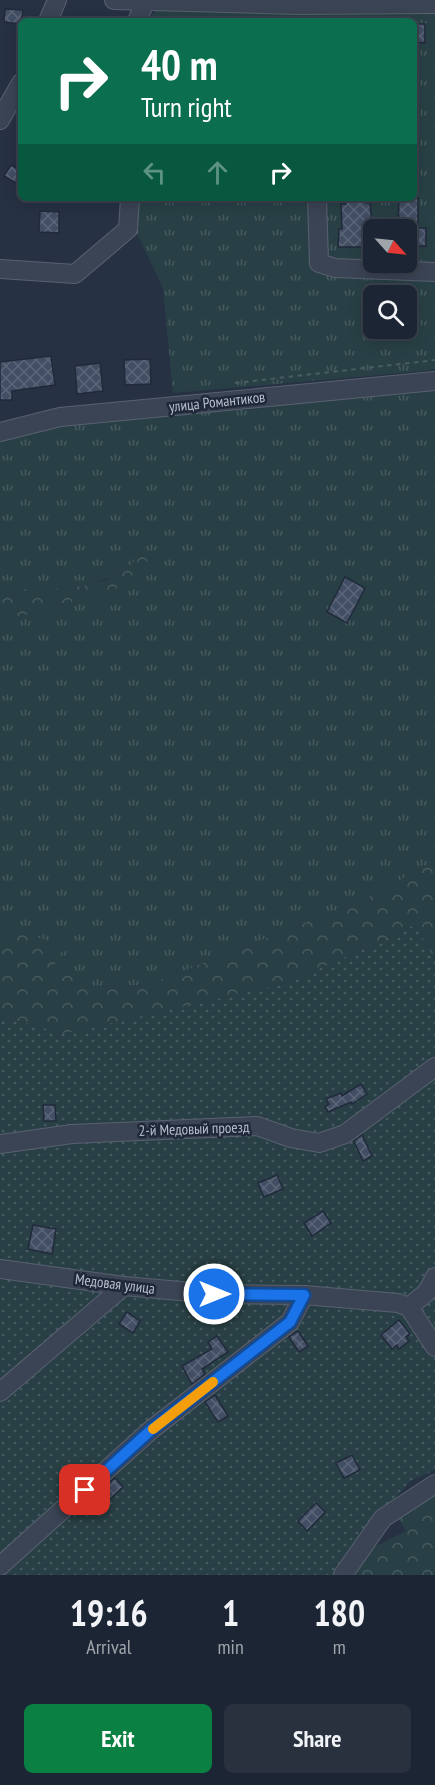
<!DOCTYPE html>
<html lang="en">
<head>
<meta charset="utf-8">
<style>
	body { margin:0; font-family:"PT Sans Narrow",sans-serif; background:#29313f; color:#f1f3f6; height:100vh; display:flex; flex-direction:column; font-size:22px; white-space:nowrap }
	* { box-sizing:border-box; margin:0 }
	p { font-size:20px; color:#a0a5ac }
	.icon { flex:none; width:33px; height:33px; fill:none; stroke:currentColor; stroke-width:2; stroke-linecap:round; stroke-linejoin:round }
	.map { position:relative; height:1575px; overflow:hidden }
	.sheet { display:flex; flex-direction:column; background:#1c2533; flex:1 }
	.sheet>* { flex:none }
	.hud { position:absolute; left:18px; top:18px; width:399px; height:183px; border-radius:9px; box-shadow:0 3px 15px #0003,0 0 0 2px #3a424e; background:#0b6e4f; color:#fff; overflow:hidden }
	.needle { width:39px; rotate:117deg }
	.fabs { position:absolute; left:363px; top:219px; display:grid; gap:12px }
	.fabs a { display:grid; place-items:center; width:54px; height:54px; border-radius:9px; background:#1c2533; box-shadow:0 3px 15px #0003,0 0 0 2px #3a424e; font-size:30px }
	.pin { position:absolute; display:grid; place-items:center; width:51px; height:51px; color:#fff; margin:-26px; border-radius:12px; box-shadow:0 3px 9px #0006 }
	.me { position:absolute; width:66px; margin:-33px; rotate:90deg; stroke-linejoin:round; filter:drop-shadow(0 0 4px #0008) }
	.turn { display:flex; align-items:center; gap:21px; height:126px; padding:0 24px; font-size:27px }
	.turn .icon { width:78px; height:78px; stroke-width:2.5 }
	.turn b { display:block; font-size:42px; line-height:51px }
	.lanes { display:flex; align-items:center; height:57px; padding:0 24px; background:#0003; justify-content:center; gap:30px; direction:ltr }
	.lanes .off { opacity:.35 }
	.eta { display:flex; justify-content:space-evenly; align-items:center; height:102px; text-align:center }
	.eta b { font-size:36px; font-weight:600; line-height:42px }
	.button { display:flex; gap:12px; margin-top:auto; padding:12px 24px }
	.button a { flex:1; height:69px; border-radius:9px; background:#0b8043; color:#fff; font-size:24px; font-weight:600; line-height:69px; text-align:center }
	.button a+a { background:#29313f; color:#f1f3f6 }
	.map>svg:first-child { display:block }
	.grass { fill:url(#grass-tufts); fill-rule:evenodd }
	.forest { fill:url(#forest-crowns) }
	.park { fill:url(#park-dots) }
	.building { fill:url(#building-cross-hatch); stroke:#212a3b; stroke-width:1.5 }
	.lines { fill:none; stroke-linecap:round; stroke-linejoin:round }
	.minor-casing { stroke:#596171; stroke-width:20 }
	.path { stroke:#475d61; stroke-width:2; stroke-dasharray:4.5 4.5; stroke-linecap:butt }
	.minor { stroke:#3b4454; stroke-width:18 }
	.route-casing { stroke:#114b97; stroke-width:15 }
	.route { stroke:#1a73e8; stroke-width:10 }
	.slow { stroke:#f59e0b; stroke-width:10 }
	.labels { text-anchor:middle; stroke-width:5; stroke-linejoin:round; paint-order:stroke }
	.street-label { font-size:15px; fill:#b8bfcd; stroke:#1f2839 }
</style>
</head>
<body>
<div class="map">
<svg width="435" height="1575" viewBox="0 0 435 1575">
	<defs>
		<pattern id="grass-tufts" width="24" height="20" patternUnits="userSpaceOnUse" patternTransform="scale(1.5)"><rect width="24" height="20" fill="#284045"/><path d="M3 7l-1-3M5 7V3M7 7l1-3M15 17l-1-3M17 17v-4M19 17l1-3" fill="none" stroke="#455a5f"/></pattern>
		<pattern id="forest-crowns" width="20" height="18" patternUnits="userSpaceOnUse" patternTransform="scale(1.5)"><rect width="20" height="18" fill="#284045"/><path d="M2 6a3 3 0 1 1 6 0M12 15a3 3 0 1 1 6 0" fill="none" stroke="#455a5f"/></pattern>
		<pattern id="park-dots" width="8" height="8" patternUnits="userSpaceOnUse" patternTransform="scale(1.5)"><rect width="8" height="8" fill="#284045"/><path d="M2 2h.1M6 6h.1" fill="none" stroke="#455a5f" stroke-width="1.8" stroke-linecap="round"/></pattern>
		<pattern id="building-cross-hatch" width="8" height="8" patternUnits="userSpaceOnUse" patternTransform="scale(1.5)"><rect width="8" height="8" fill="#424e64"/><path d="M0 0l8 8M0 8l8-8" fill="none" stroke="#5b6679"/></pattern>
	</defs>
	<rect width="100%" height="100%" fill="#263144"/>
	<g class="grass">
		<path d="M159 7 435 10V370L173 393 163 288 135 229 136 198H414V21H147ZM374 230H406V262H374ZM374 296H406V328H374Z"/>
		<path d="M435 389V861L363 900 148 985 95 987 53 968 65 944 0 930V624L7 618 50 611 81 598 110 594 145 549 126 570 105 579 84 586 7 593 0 588V439L61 424Z"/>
	</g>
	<g class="forest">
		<path d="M145 549 152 555 143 566 110 594 81 598 50 611 7 618 0 624V588L7 593 84 586 105 580 126 570Z"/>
		<path d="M435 861V960L415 925 291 982 64 1034 0 1016V930L66 944 53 968 95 987 148 985 363 900Z"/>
		<path d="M435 1496V1575H355L373 1548 406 1531 396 1514Z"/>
	</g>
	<path class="park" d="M415 925 435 960V1470L410 1481 339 1563 334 1575H0V1016L64 1034 291 982Z"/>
	<g class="building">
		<path d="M5 9 23 10 21 24 4 22Z"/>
		<path d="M414 24H425V43L414 42Z"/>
		<path d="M11 165 21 171V186L4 176Z"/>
		<path d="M346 198H366V203H370L374 247H338L339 229H342L341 204H346Z"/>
		<path d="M399 198H418V228H426V246H406V230H398Z"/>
		<path d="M40 211 59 212V233L39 232Z"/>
		<path d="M51 356 55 385 12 391V400H0V362Z"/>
		<path d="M150 359 151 384 125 385 124 360Z"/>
		<path d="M100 363 103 391 77 394 75 366Z"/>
		<path d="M345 577 365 588 347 623 327 612Z"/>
		<path d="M361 1084 367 1094 352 1104 351 1102 328 1112 325 1107 329 1104 326 1099 341 1093 342 1096Z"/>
		<path d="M43 1105H55L56 1121H44Z"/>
		<path d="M362 1135 372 1156 363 1161 354 1141Z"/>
		<path d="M277 1175 283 1189 264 1197 258 1183Z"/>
		<path d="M323 1211 331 1223 312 1236 304 1223Z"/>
		<path d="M33 1225 56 1229 52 1254 28 1249Z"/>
		<path d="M127 1312 140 1321 133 1333 119 1324Z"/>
		<path d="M399 1320 410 1334 406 1337 409 1341 399 1349 397 1345 392 1349 381 1335Z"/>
		<path d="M298 1331 308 1346 299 1352 289 1337Z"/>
		<path d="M217 1336 228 1352 202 1369 205 1374 192 1384 182 1366 212 1349 208 1342Z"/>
		<path d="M215 1395 228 1416 218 1422 205 1402Z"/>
		<path d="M352 1455 360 1470 344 1478 336 1463Z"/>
		<path d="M115 1478 123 1487 110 1499 102 1489Z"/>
		<path d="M316 1503 325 1512 307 1531 298 1521Z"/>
	</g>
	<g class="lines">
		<g class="minor-casing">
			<g id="minor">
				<path d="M114 0 299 5 435 4"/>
				<path d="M48 21 57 0"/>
				<path d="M137 21 146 0"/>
				<path d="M0 120 21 83"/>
				<path d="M317 198 319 263 335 268 435 272"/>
				<path d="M0 269 75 274 128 229 130 198"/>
				<path d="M0 432 60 417 435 381"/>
				<path d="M0 1144 72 1134 257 1126 291 1138 319 1143 345 1134 435 1067"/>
				<path d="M0 1269 124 1286 214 1294 304 1295 398 1303 409 1307"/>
				<path d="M409 1307 435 1347"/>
				<path d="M409 1307 427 1292 435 1277"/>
				<path d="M0 1392 124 1286"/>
				<path d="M0 1566 152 1429 290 1322 304 1295"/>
				<path d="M343 1575 383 1518 435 1484"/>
			</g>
		</g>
		<path class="path" d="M235 383 435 360"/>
		<use href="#minor" class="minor"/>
	</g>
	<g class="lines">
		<g class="route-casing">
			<path id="route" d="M85 1490 152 1429 290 1322 304 1295 214 1294"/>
		</g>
		<use href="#route" class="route"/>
		<path class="slow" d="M153 1429 213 1382"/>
	</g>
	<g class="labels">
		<g class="street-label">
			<text transform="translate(217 402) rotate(-6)" y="5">улица Романтиков</text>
			<text transform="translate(194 1129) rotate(-2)" y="5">2-й Медовый проезд</text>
			<text transform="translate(115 1284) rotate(7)" y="5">Медовая улица</text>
		</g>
	</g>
</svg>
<div class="fabs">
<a><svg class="needle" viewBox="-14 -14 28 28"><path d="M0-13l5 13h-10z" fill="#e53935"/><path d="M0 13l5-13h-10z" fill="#a0a5ac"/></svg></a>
<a><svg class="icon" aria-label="search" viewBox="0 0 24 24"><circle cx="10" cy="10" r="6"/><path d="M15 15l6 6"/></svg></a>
</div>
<div class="pin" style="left:85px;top:1490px;background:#d93025"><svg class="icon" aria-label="arrive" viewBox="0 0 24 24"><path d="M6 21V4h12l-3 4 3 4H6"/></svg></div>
<svg class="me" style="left:214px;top:1294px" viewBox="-20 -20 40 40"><circle r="17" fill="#1a73e8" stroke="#fff" stroke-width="3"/><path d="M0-11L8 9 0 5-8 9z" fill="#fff"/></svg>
<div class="hud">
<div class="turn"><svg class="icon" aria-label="right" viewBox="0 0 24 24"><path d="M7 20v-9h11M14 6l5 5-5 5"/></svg><div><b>40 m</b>Turn right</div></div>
<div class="lanes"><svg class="icon off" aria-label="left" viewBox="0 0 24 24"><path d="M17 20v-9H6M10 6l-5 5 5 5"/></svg><svg class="icon off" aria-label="ahead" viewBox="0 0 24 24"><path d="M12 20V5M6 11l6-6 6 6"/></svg><svg class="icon" aria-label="right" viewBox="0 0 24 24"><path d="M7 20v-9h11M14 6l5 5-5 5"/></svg></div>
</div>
</div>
<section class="sheet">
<div class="eta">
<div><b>19:16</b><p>Arrival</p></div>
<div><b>1</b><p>min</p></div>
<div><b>180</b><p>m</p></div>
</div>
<div class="button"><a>Exit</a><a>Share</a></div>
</section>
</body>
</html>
